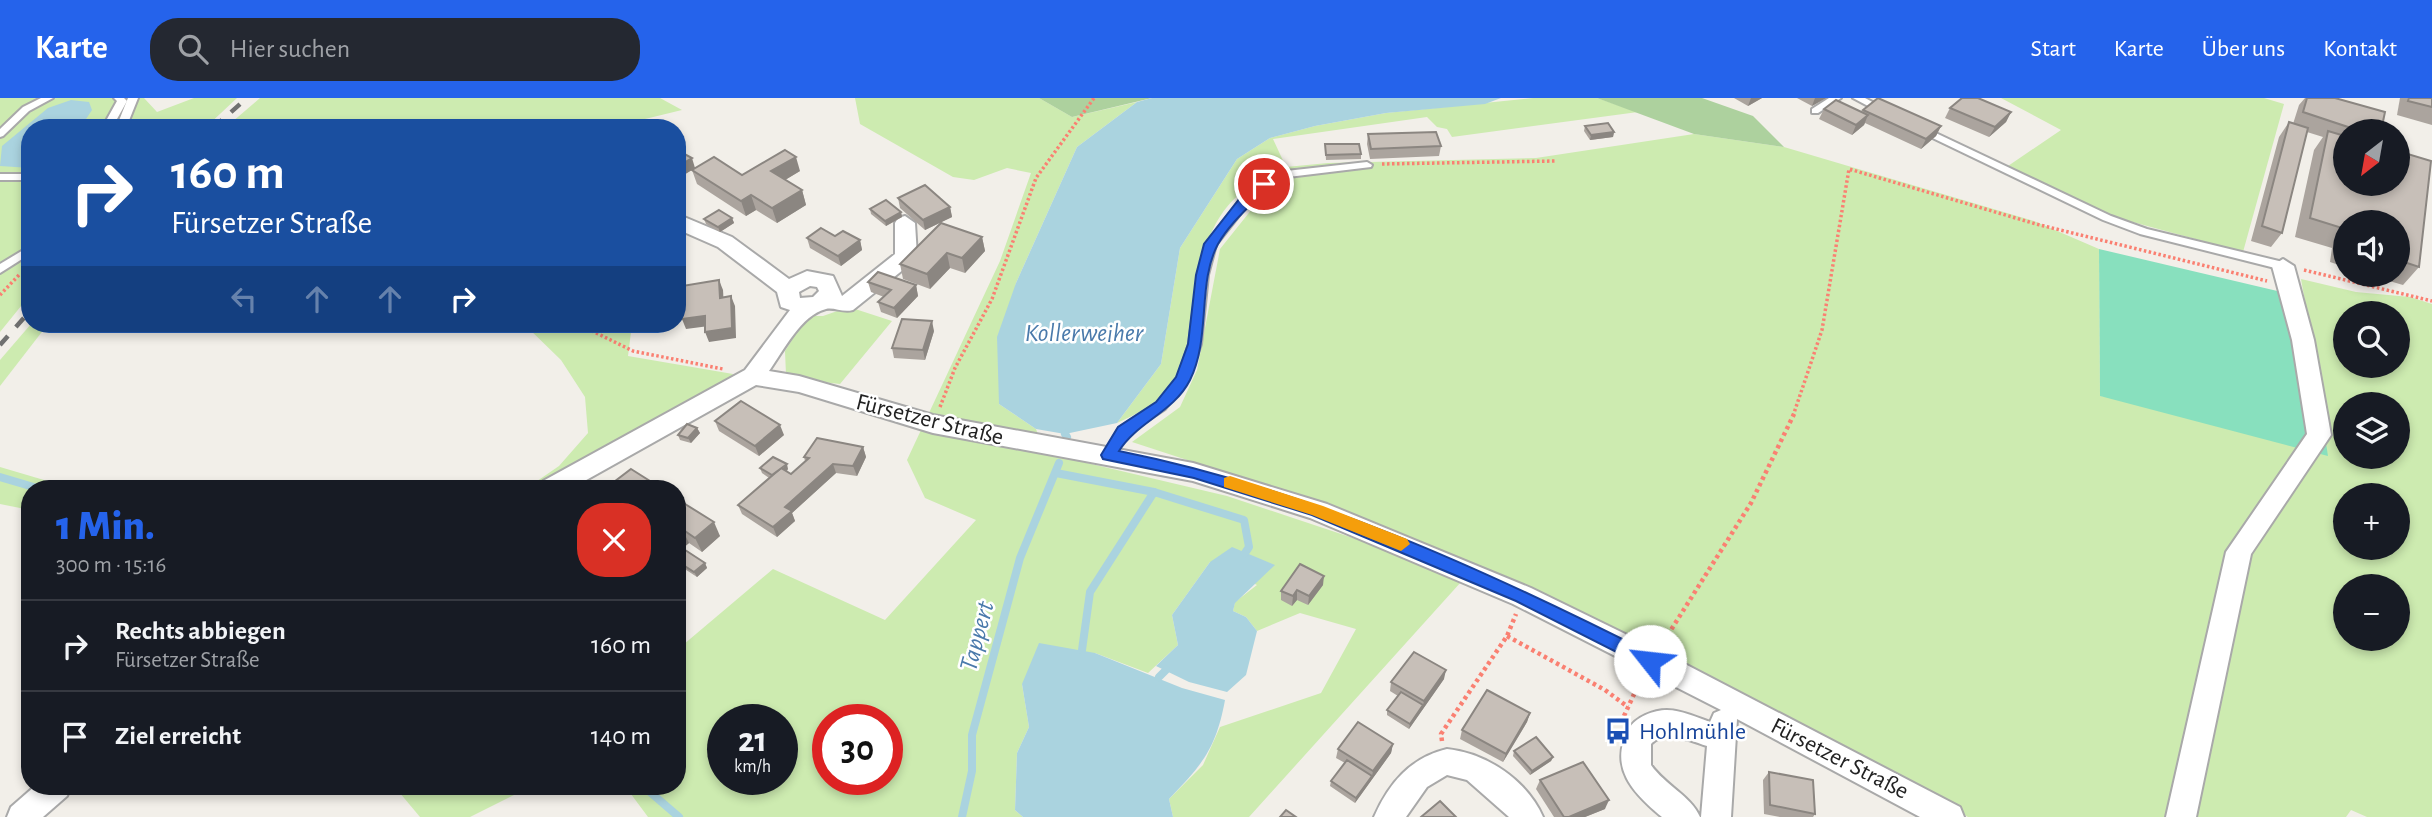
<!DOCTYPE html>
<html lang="de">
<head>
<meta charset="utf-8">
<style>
	body { margin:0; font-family:"Alegreya Sans",sans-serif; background:#242831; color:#f1f3f6; height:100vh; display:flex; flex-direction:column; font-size:26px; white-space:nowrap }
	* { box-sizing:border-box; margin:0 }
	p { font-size:23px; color:#9ea1a6 }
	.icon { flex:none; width:38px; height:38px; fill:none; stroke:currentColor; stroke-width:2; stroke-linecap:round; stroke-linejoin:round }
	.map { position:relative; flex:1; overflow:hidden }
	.panel { position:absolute; left:21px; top:382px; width:665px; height:315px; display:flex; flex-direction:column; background:#171b24; border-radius:28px; box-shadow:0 4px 10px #0003 }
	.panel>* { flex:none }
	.guide { position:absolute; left:21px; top:21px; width:665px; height:214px; border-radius:28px; box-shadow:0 4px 10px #0003; background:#1a4fa0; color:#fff; overflow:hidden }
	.needle { width:46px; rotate:211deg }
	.controls { position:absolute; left:2333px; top:21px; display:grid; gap:14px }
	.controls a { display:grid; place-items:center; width:77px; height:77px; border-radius:50%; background:#171b24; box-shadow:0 4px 10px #0003; font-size:35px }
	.speed { position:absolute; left:707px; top:606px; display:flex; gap:14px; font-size:35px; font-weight:700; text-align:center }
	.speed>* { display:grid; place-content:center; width:91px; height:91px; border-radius:50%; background:#171b24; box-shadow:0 4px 10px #0003; line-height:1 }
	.speed small { font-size:18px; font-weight:400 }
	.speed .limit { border:10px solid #d22; background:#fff; color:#111 }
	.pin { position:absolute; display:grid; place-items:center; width:60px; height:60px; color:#fff; margin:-30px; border:4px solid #fff; border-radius:50%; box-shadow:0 2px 7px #0007 }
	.me { position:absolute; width:77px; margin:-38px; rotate:299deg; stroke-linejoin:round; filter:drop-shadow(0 0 5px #0008) }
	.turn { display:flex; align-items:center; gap:24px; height:147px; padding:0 35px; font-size:32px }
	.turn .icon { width:91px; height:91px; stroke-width:2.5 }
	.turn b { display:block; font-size:49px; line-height:60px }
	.lanes { display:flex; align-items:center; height:66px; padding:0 35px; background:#0003; justify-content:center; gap:35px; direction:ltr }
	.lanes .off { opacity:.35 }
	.round { display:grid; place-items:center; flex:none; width:74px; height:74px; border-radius:28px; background:#242831 }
	.headline { display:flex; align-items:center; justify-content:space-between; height:119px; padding:0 35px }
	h1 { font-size:42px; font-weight:800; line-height:52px; color:#2563eb }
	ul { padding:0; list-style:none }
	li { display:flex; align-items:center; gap:21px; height:91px; padding:0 35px; border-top:2px solid #363941 }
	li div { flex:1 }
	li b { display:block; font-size:26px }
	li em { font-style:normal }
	header { display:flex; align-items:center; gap:42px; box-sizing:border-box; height:98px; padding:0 35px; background:#2563eb; color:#fff }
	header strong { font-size:33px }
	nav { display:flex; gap:38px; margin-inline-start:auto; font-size:24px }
	.search { width:490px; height:63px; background:#242831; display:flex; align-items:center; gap:18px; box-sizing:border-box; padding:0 24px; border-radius:28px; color:#9ea1a6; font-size:26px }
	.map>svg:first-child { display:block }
	.grass { fill:#cdebb0; fill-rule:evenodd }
	.forest { fill:#add19e }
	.pitch { fill:#88e0be }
	.water { fill:#aad3df }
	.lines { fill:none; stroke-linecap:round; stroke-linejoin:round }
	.stream { stroke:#aad3df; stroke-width:8 }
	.service-casing { stroke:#a9a9a9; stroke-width:4 }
	.minor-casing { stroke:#a9a9a9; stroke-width:4 }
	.path-far1 { stroke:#fa8072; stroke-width:3.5; stroke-dasharray:2.5 2.5; stroke-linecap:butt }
	.path { stroke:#fa8072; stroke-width:4.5; stroke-dasharray:3.5 3.5; stroke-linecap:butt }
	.service { fill:#fff; fill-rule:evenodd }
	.minor { fill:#fff; fill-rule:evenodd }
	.rail { stroke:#707070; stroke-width:4.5; stroke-dasharray:12 12; stroke-linecap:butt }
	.wall { fill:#aba49e }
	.shaded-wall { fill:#8b8681 }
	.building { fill:#c7bfb8; stroke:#8b8681; stroke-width:2 }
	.route { fill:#2563eb; stroke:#184099; stroke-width:2 }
	.slow { fill:#f59e0b }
	.labels { text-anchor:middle; stroke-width:5; stroke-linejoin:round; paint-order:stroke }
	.street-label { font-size:24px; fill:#222; stroke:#fff }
	.transit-label { font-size:24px; fill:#164399; stroke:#fff; text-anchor:start }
	.water-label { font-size:26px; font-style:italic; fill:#4a7aab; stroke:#fff }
</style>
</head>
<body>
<header>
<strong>Karte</strong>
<div class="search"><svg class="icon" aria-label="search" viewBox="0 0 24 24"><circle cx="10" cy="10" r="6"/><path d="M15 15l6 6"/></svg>Hier suchen</div>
<nav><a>Start</a><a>Karte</a><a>Über uns</a><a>Kontakt</a></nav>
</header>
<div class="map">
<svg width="2432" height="719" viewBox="0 0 2432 719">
	<rect width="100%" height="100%" fill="#f2efe9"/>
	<g class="grass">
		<path d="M0 0H144L157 14 194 0H237L205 30H30V197L0 234Z"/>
		<path d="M260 0H660L682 12 608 30H225Z"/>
		<path d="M855 0H1039L1072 19 1137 4 1077 49 1016 185 999 306 1036 331 1045 355 1227 398 1368 445 1461 484 1249 719H1173L1169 701 1203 667 1220 629 1321 595 1356 531 1300 515 1257 533 1246 519 1233 513 1235 504 1257 487 1210 464 1172 517 1178 547 1148 575 1095 555 1022 586 1029 629 1017 655 1015 712 1023 719H648L625 688H677V552L773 471 885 522 976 422 925 400 907 362 1000 163 1031 75 1007 70 974 82 953 79 860 26ZM723 621H782V681H723ZM828 621H887V681H828Z"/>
		<path d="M1533 0H1597L1638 14 1452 39 1447 31 1437 29 1427 19 1273 41 1286 69 1328 65 1536 60 1694 36 1784 49 2034 123 2099 151 2100 298 2326 322 2301 181 2356 194 2410 199 2432 206V719H2367L2351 712 2346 719H1968L1943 704 1331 409 1132 344 1180 309 1197 272 1220 151 1284 71C1270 72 1259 81 1247 90 1183 137 1207 218 1175 281 1164 305 1140 314 1117 325L1161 266 1180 150 1237 61 1270 40 1315 28 1386 15ZM2345 215H2398V268H2345ZM2345 306H2398V359H2345ZM2345 397H2398V450H2345ZM2345 488H2398V541H2345Z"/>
		<path d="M2001 0H2264L2284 6 2243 154 2103 116 2008 68 2061 32Z"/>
		<path d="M849 209 892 223 840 286 795 281 786 277 785 253 807 218H823Z"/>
		<path d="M31 226H48L0 288V262Z"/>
		<path d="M524 226H613L631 234 628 258 733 276 723 292 566 383 552 390H527L559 368 588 335 585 299 561 262Z"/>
		<path d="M0 369 71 390H30V412L0 406Z"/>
		<path d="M394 688H532L470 719H420Z"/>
	</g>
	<g class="forest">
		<path d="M1039 0H1152L1072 19Z"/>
		<path d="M1597 0H1702L1753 18 1784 49 1694 36Z"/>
	</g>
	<path class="pitch" d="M2099 151 2303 199 2328 358 2100 298Z"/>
	<g class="water">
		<path d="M1152 0H1501L1485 6 1386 15 1315 28 1270 40 1237 61 1180 150 1161 266 1117 325 1065 336 1036 331 999 306 997 239 1016 185 1077 49 1137 4Z"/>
		<path d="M71 2 89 4 92 12 80 30H30V70L0 68 2 48 48 10Z"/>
		<path d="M1232 449 1275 467 1235 505 1233 513 1246 519 1257 533 1246 577 1227 594 1189 584 1156 568 1178 547 1172 517 1210 464Z"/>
		<path d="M1039 545 1095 555 1182 590 1225 602C1216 651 1202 667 1169 701L1173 719H1023L1015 712 1017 655 1029 629 1022 586Z"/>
	</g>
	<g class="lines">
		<g class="stream">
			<path d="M1065 336 1067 339"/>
			<path d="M1056 375 1154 394 1090 494 1082 552"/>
			<path d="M0 379 37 390"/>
			<path d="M1154 394 1244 422 1249 449 1245 455"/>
			<path d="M1159 579 1166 572"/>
			<path d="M643 688 679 719"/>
			<path d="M962 719 972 673V637L1020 460 1059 365"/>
		</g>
		<g class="service-casing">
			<g id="service">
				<path d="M41 0H53L29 13 3 38 0 39V31L23 9Z"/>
				<path d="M114 0H124L127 3 112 30H102L117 3Z"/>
				<path d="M128 0H138L126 30H116Z"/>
				<path d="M1829 0H1841L1818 15H1812V11Z"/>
				<path d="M1853 0H1865L1891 14 1889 16H1883Z"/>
				<path d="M1921 28 2111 118 2147 131 2283 164 2288 168 2283 172 2140 136 2103 122 1918 33V29Z"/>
				<path d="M1367 64 1372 67 1371 69 1280 80 1256 96 1216 147 1208 177 1201 246 1189 281 1165 311 1127 336 1113 360H1105L1103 357 1119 330 1157 305 1178 279 1189 246 1198 177 1206 146 1248 92 1277 74Z"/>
				<rect x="0" y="76" width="30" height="6"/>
				<path d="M30 148V156L0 175V166Z"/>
			</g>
		</g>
		<g class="minor-casing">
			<g id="minor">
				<path d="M677 116 732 139 789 181 807 173 833 178 842 198 895 156V125L898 120 905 118 915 125 917 158 914 163 853 212C843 215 834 209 826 211 801 217 784 252 769 273L799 278 933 317 1193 365 1327 406 1531 490 1660 553 1960 709 1964 719H1920L1737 621 1731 719H1701L1707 648C1690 643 1666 630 1651 646V667C1665 687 1691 698 1700 719H1662C1633 695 1608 669 1629 631 1635 619 1654 612 1667 612 1681 612 1696 619 1710 624L1714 615 1721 612 1513 506 1310 420 1193 383 933 335 799 294 756 287 572 390H540L543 383 745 272 790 212 781 209 777 194 718 149 677 131ZM810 188 817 189 819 193 813 199 800 200 799 194Z"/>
				<path d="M2283 161 2294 168 2314 242 2331 337 2251 456 2196 719H2166L2226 454 2307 336 2292 242 2272 168Z"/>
				<path d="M1447 651C1486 655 1527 682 1543 719H1509L1467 682 1447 677 1427 689 1406 719H1374C1389 685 1410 660 1447 651Z"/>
				<path d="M35 688H71L67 698 43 719H7L11 709Z"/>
			</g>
		</g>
		<g class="path-far1">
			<path d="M1382 66 1555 63"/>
			<path d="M2304 172 2432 203"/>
			<path d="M0 197 19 177"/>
			<path d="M578 226 633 253 723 271"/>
			<path d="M940 309 955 270 992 201 1036 80 1094 0"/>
			<path d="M1793 318 1822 232 1849 71 2036 126 2267 183"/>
		</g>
		<g class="path">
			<path d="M1507 538 1605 592 1628 609"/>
			<path d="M1664 543 1751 405 1794 316"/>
			<path d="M1624 618 1641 581"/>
			<path d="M1442 643 1441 636 1507 538 1516 516"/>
		</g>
		<use href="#service" class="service"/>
		<use href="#minor" class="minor"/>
		<g class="rail">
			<path d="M213 30 247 0"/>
			<path d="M0 247 30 213"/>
		</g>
	</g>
	<g class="wall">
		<path d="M1734 0H1762L1748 8Z"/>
		<path d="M1797 0H1826L1812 8Z"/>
		<path d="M2305 0H2335L2385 14 2381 33H2345V86H2398V53L2431 63 2419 169 2403 187 2369 177H2398V124H2345V169L2330 164 2332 150 2295 139 2314 52 2323 39 2307 34 2282 135 2271 149 2251 143 2279 39 2289 24 2293 26 2299 7Z"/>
		<path d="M2400 0H2432V27L2397 17Z"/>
		<path d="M1950 10 2011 14 2006 24 1989 39 1945 20Z"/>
		<path d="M1824 11 1862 14 1863 12 1941 28 1936 38 1921 51 1865 25 1864 27 1852 37 1819 21Z"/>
		<path d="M1585 28 1614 34 1613 39 1590 42 1584 33Z"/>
		<path d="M1368 36 1441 48 1439 58 1370 61 1367 46Z"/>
		<path d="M1325 46 1361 56V61L1326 62Z"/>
		<path d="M677 52 695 70 742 77 800 73 785 82 802 92 806 107 777 125 756 112 746 118 697 86 692 72 677 81Z"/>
		<path d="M898 100 950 109 952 119 925 132 900 110Z"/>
		<path d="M870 111 901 114 902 119 886 128 871 116Z"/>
		<path d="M732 120 734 125 720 134 706 126 704 121Z"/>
		<path d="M835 138 860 142 862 152 841 168 810 150 807 140Z"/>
		<path d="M982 139 985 153 965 175 950 170 930 191 903 181 900 166Z"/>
		<path d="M868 184 916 187 918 198 897 220 881 214 878 204 884 199 871 194Z"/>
		<path d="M934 233 925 262 894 260 892 250Z"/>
		<path d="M715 323 784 337 759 358 719 333Z"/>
		<path d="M697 330 700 335 691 345 680 342 678 337Z"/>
		<path d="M863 349 866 359 857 378 836 375 792 415 795 423 777 439 742 416 738 407 769 380 762 375 760 370 788 371 787 373 791 376 805 363 804 359Z"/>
		<path d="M677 401 720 438 702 454 689 445 683 450 705 465 707 470 697 479 677 466Z"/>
		<path d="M1323 487 1308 507 1297 502 1292 508 1281 502V493Z"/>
		<path d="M1444 581 1409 631 1387 617V612L1398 598 1390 593 1391 584Z"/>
		<path d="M1530 615 1527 624 1503 664 1460 641 1462 632Z"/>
		<path d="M1393 646 1391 655 1355 705 1330 688 1331 683 1345 665 1336 660 1338 651Z"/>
		<path d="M1514 653 1553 659 1551 663 1530 677 1513 658Z"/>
		<path d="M1769 674 1815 716 1813 719H1780L1764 716 1763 682Z"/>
		<path d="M1540 682 1605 711 1585 719H1554L1536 691Z"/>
	</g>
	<g class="shaded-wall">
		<path d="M1751 0H1762L1748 8Z"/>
		<path d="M1815 0H1826L1812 8Z"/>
		<path d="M2011 14 2006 24 1989 39 1995 29Z"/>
		<path d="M1868 17 1864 27 1852 37 1856 27Z"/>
		<path d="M1941 28 1936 38 1921 51 1926 41Z"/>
		<path d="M1614 34 1613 39 1590 42 1591 37Z"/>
		<path d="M796 59 800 73 775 88 771 73Z"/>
		<path d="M692 60 695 70 677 81V69Z"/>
		<path d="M802 92 806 107 777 125 772 110Z"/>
		<path d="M751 97 756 112 746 118 741 103Z"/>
		<path d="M950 109 952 119 925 132 923 122Z"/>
		<path d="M901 114 902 119 886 128 885 123Z"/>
		<path d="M732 120 734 125 720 134 718 129Z"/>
		<path d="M982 139 985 153 965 175 962 160Z"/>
		<path d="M860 142 862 152 841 168 838 158Z"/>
		<path d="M947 155 950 170 930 191 927 176Z"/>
		<path d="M719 182 723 192 724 210 720 200Z"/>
		<path d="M916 187 918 198 897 220 894 210Z"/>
		<path d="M731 198 735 208 736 240 709 244 705 234Z"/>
		<path d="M705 218 709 228 686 231 682 221Z"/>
		<path d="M932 223 934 233 925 262 923 252Z"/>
		<path d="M780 327 784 337 759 358 755 348Z"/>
		<path d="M697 330 700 335 691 345 688 340Z"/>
		<path d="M863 349 866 359 857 378 853 368Z"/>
		<path d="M787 366 788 371 776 383 774 378Z"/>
		<path d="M833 366 836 375 792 415 795 423 777 439 773 429 785 409Z"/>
		<path d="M714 424 720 438 702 454 695 440Z"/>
		<path d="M682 431 689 445 677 455V435Z"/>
		<path d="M705 465 707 470 697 479 694 474Z"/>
		<path d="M1324 478 1323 487 1308 507 1309 498Z"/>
		<path d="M1297 492V502L1292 508 1293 498Z"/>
		<path d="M1446 572 1444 581 1409 631 1410 626 1423 607 1424 603Z"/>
		<path d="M1530 615 1527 624 1503 664 1506 656Z"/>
		<path d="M1393 646 1391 655 1355 705 1356 700 1372 678 1373 673Z"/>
		<path d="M1553 659 1551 663 1530 677 1532 673Z"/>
		<path d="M1609 702 1605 711 1585 719H1569Z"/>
	</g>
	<g class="building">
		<path d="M1878 0 1941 28 1926 41 1863 12Z"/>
		<path d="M1962 0H1978L2011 14 1995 29 1950 10Z"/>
		<path d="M2307 0H2335L2385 14 2381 33H2347L2348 29 2303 14Z"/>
		<path d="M2409 0H2432V9L2408 3Z"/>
		<path d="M1836 2 1868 17 1856 27 1824 11Z"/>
		<path d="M2289 24 2308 30 2282 135 2262 128Z"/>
		<path d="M1608 25 1614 34 1591 37 1585 28Z"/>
		<path d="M2328 33 2345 38V86H2398V53L2431 63 2419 169 2398 162V124H2345V131L2310 120Z"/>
		<path d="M1436 34 1441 48 1371 51 1368 36Z"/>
		<path d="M1325 46H1359L1361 56 1326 57Z"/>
		<path d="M677 52 692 60 677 69Z"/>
		<path d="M785 52 796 59 771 73 802 92 772 110 751 97 741 103 692 72 714 59 742 77Z"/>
		<path d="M925 87 950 109 923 122 898 100Z"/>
		<path d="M886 102 901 114 885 123 870 111Z"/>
		<path d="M719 112 732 120 718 129 704 121Z"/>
		<path d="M941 125 982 139 962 160 947 155 927 176 900 166Z"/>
		<path d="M821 130 835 138 843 133 860 142 838 158 807 140Z"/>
		<path d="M878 174 916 187 894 210 878 204 891 192 868 184Z"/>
		<path d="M719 182 720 200 731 198 732 230 705 234V218L682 221V188Z"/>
		<path d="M902 221 932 223 923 252 892 250Z"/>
		<path d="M741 303 780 327 755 348 715 323Z"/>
		<path d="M687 326 697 330 688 340 678 337Z"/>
		<path d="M817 340 863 349 853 368 833 366 785 409 792 413 773 429 738 407 781 370 791 376 809 360 804 359Z"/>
		<path d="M773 359 787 366 772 377 760 370Z"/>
		<path d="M631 371 661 390H606Z"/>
		<path d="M677 401 714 424 695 440 682 431 677 435Z"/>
		<path d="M682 450 705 465 694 474 677 463V454Z"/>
		<path d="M1300 466 1324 478 1309 498 1297 492 1293 498 1281 493Z"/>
		<path d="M1414 554 1446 572 1424 603 1391 584Z"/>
		<path d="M1487 592 1530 615 1506 656 1462 632Z"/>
		<path d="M1401 594 1423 607 1410 626 1387 612Z"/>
		<path d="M1358 624 1393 646 1373 673 1338 651Z"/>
		<path d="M1536 639 1553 659 1532 673 1514 653Z"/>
		<path d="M1347 662 1372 678 1356 700 1331 683Z"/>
		<path d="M1583 664 1609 702 1569 719H1564L1540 682Z"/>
		<path d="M1769 674 1813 682 1815 716 1770 707Z"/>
		<path d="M1440 703 1456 719H1421Z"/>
		<path d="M1286 712 1296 719H1280Z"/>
	</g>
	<path class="route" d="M1260 83 1271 86C1254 105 1232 122 1218 146 1197 185 1211 240 1190 282 1174 314 1137 324 1119 353 1309 391 1484 471 1656 558L1659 563 1656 568H1644L1516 503 1312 417 1194 380 1103 361 1101 357 1118 329 1156 304 1176 279 1188 246 1196 177 1204 146 1247 91Z"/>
	<path class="slow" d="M1230 378 1323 408 1407 441 1410 446 1401 453 1312 417 1224 389V380Z"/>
	<defs>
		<g id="bus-bare" transform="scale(2.1)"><path d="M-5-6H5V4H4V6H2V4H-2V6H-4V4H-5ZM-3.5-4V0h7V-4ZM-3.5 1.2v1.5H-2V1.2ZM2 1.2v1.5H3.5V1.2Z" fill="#1a4fb4" stroke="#fff" stroke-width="2.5" paint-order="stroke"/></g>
	</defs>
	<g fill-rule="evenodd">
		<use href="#bus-bare" x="1618" y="633"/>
	</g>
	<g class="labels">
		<g class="street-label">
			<text transform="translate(930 321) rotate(14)" y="8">Fürsetzer Straße</text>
			<text transform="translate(1840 660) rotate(27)" y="8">Fürsetzer Straße</text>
		</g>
		<g class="transit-label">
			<text x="1639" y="641">Hohlmühle</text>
		</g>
		<g class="water-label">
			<text x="1084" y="243">Kollerweiher</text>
			<text transform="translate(976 538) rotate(-75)" y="9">Tappert</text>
		</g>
	</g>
</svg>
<div class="controls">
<a><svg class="needle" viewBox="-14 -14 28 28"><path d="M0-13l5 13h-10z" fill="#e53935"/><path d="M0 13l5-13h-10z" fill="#9ea1a6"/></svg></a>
<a><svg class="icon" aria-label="sound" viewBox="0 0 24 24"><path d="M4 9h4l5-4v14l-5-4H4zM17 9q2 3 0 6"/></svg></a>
<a><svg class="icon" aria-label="search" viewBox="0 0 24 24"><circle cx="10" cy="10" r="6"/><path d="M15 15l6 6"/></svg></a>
<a><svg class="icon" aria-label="layers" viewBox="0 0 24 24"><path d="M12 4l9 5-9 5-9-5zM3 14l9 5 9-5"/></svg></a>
<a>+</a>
<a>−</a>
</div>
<div class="speed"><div>21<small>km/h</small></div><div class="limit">30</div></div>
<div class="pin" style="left:1264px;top:86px;background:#d93025"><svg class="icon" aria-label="arrive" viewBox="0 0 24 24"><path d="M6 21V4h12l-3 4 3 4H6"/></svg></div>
<svg class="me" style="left:1650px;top:563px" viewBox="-20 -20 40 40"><circle r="19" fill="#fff"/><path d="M0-13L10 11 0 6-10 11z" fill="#2563eb"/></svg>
<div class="guide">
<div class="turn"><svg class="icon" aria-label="right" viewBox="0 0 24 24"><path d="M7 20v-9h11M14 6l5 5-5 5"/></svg><div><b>160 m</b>Fürsetzer Straße</div></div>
<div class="lanes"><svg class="icon off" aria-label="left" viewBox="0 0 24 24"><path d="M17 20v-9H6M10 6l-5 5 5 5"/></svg><svg class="icon off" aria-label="ahead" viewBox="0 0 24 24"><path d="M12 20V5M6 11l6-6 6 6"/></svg><svg class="icon off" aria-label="ahead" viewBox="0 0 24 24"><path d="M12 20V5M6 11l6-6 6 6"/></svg><svg class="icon" aria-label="right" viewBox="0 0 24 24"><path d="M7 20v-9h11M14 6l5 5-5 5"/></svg></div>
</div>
<section class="panel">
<div class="headline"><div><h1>1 Min.</h1><p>300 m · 15:16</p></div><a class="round" style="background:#d93025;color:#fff"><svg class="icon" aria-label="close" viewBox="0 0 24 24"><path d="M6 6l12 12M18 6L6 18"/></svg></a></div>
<ul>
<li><svg class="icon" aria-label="right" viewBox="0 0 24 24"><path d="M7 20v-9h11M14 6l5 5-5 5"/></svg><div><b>Rechts abbiegen</b><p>Fürsetzer Straße</p></div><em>160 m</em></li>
<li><svg class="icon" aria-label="arrive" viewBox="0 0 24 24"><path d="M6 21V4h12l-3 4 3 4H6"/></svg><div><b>Ziel erreicht</b></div><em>140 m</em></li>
</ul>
</section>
</div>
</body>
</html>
